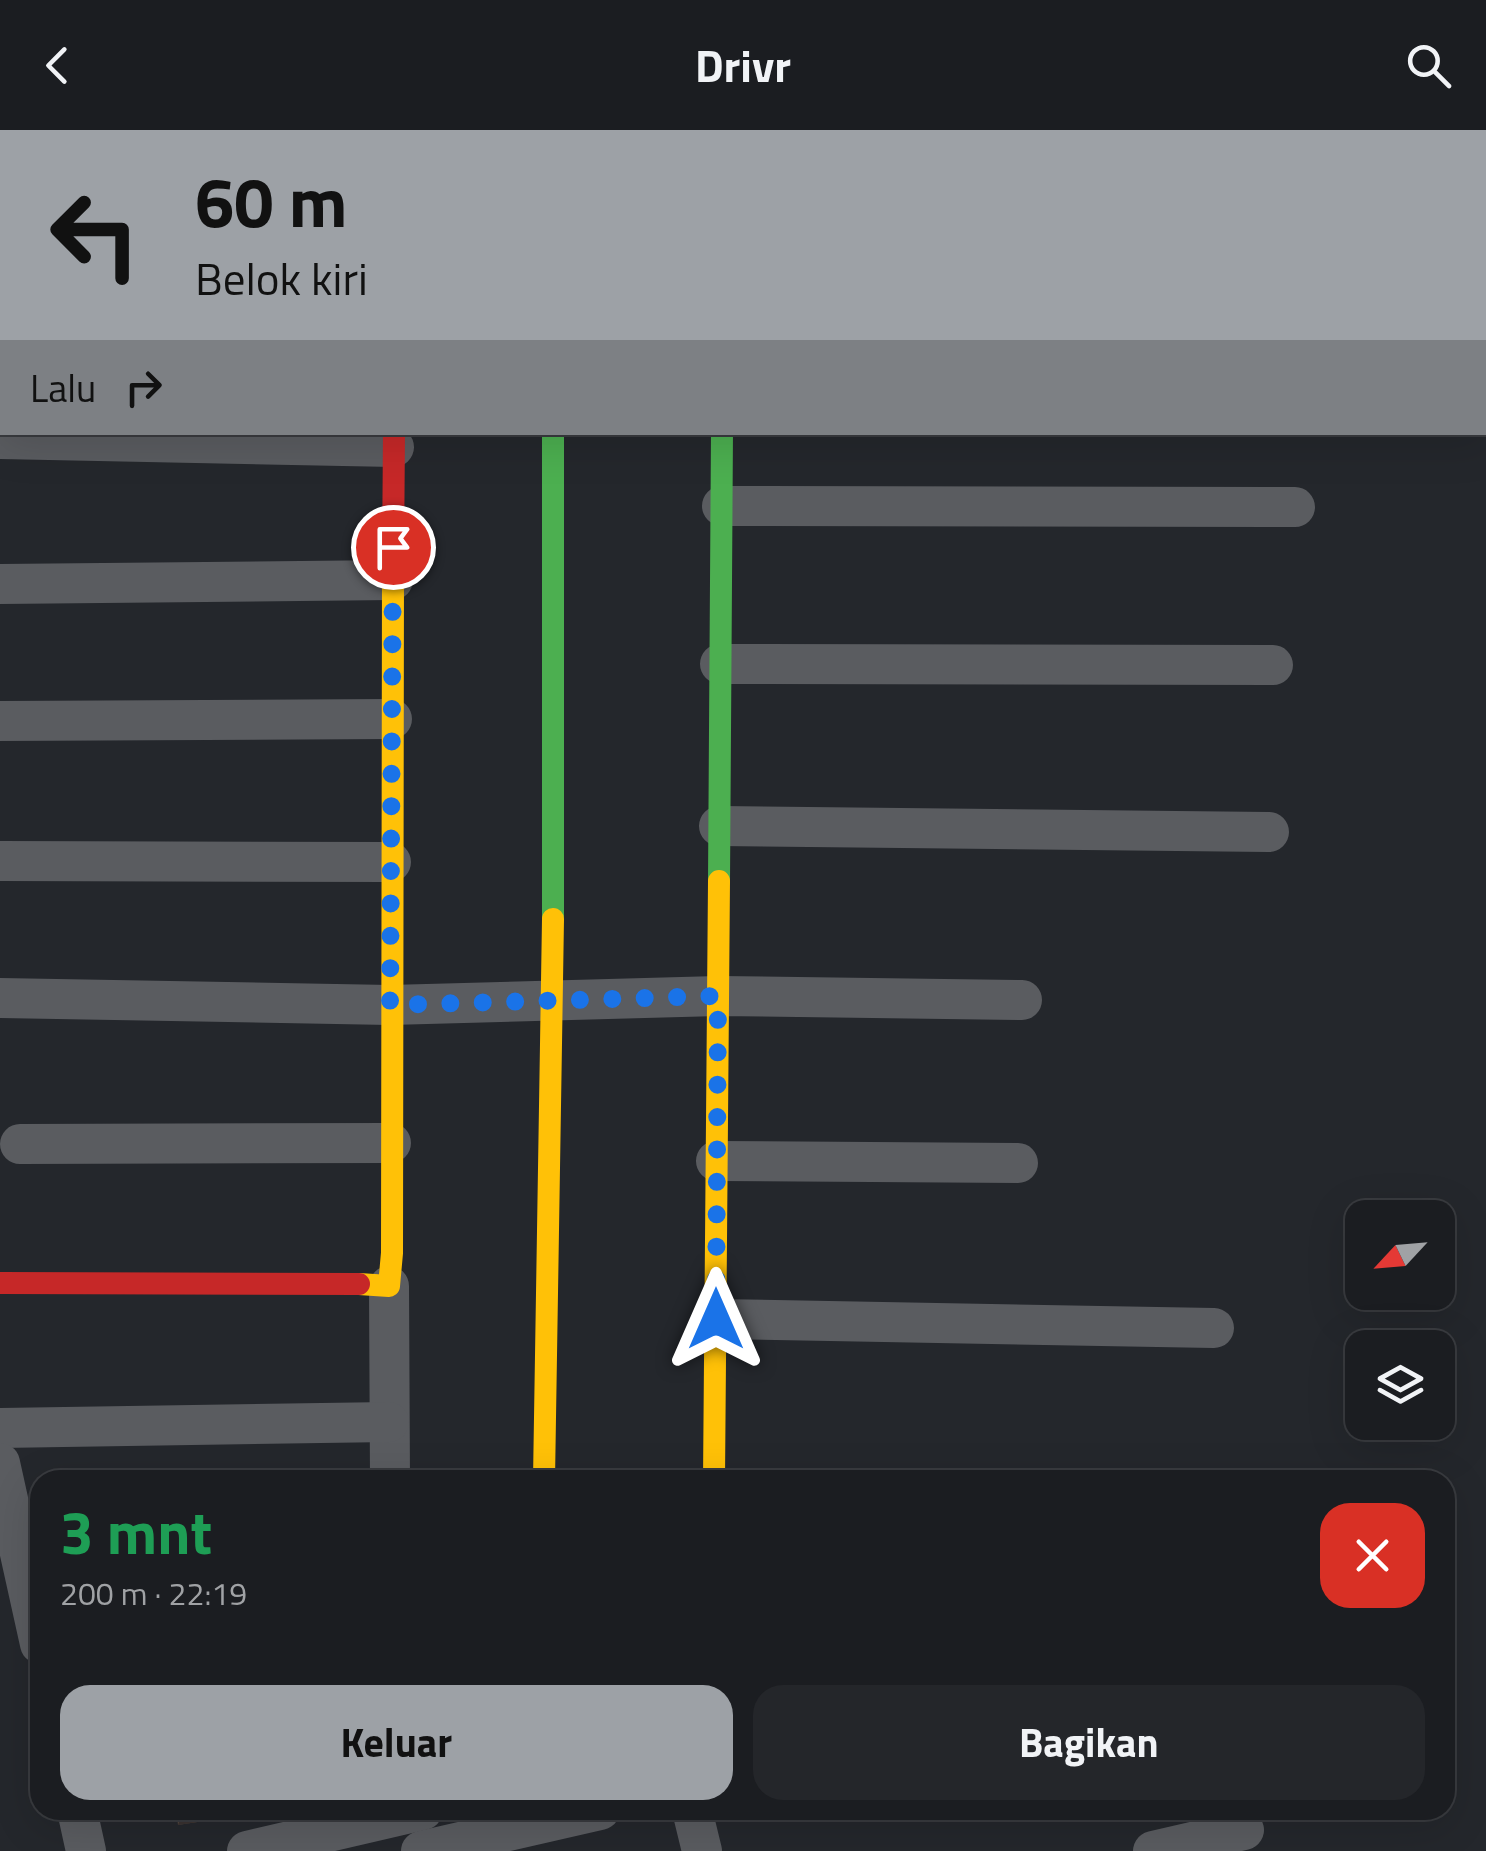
<!DOCTYPE html>
<html lang="id">
<head>
<meta charset="utf-8">
<style>
	body { margin:0; font-family:"Titillium Web",sans-serif; background:#24262a; color:#f1f3f6; height:100vh; display:flex; flex-direction:column; font-size:38px; white-space:nowrap }
	* { box-sizing:border-box; margin:0 }
	p { font-size:32px; color:#a0a2a5 }
	.icon { flex:none; width:55px; height:55px; fill:none; stroke:currentColor; stroke-width:2; stroke-linecap:round; stroke-linejoin:round }
	.map { position:relative; flex:1; overflow:hidden }
	.details { position:absolute; left:30px; top:1340px; width:1425px; height:350px; display:flex; flex-direction:column; background:#1b1d21; border-radius:30px; box-shadow:0 10px 40px #0002,0 0 0 2px #393b3f }
	.details>* { flex:none }
	.hud { position:absolute; left:0px; top:0px; width:1488px; height:305px; box-shadow:0 10px 40px #0002,0 0 0 2px #393b3f; background:#9da1a6; color:#111; overflow:hidden }
	.needle { width:65px; rotate:244deg }
	.fabs { position:absolute; left:1345px; top:1070px; display:grid; gap:20px }
	.fabs a { display:grid; place-items:center; width:110px; height:110px; border-radius:20px; background:#1b1d21; box-shadow:0 10px 40px #0002,0 0 0 2px #393b3f; font-size:50px }
	.pin { position:absolute; display:grid; place-items:center; width:85px; height:85px; color:#fff; margin:-42px; border:5px solid #fff; border-radius:50%; box-shadow:0 2px 10px #0007 }
	.me { position:absolute; width:110px; margin:-55px; rotate:0deg; stroke-linejoin:round; filter:drop-shadow(0 0 8px #0008) }
	.turn { display:flex; align-items:center; gap:35px; height:210px; padding:0 30px; font-size:45px }
	.turn .icon { width:130px; height:130px; stroke-width:2.5 }
	.turn b { display:block; font-size:70px; line-height:85px }
	.then { display:flex; align-items:center; height:95px; padding:0 30px; background:#0003; gap:20px; font-size:38px }
	.round { display:grid; place-items:center; flex:none; width:105px; height:105px; border-radius:30px; background:#24262a }
	.head { display:flex; align-items:center; justify-content:space-between; height:170px; padding:0 30px }
	h1 { font-size:60px; font-weight:700; line-height:75px; color:#1e9e55 }
	.primary-button { display:flex; gap:20px; margin-top:auto; padding:20px 30px }
	.primary-button a { flex:1; height:115px; border-radius:30px; background:#9da1a6; color:#111; font-size:40px; font-weight:700; line-height:115px; text-align:center }
	.primary-button a+a { background:#24262a; color:#f1f3f6 }
	header { display:flex; justify-content:space-between; align-items:center; height:130px; padding:0 30px; background:#1b1d21; font-size:45px; font-weight:700 }
	.map>svg:first-child { display:block }
	.lines { fill:none; stroke-linecap:round; stroke-linejoin:round }
	.street { stroke:#5a5c60; stroke-width:40 }
	.fast { stroke:#4caf50; stroke-width:22 }
	.slow { stroke:#ffc107; stroke-width:22 }
	.jam { stroke:#c62828; stroke-width:22 }
	.wall { fill:#52453f }
	.shaded-wall { fill:#393230 }
	.route { stroke:#1a73e8; stroke-width:18; stroke-dasharray:0 32.4 }
</style>
</head>
<body>
<header><svg class="icon" aria-label="back" viewBox="0 0 24 24"><path d="M15 5l-7 7 7 7"/></svg>Drivr<svg class="icon" aria-label="search" viewBox="0 0 24 24"><circle cx="10" cy="10" r="6"/><path d="M15 15l6 6"/></svg></header>
<div class="map">
<svg width="1486" height="1721" viewBox="0 0 1486 1721">
	<rect width="100%" height="100%" fill="#24272c"/>
	<g class="lines">
		<g class="street">
			<path d="M396 2V0"/>
			<path d="M553 2V0"/>
			<path d="M725 2V0"/>
			<path d="M0 28H2"/>
			<path d="M1485 80H1486"/>
			<path d="M1485 156 1486 142"/>
			<path d="M0 167H2"/>
			<path d="M1485 285H1486"/>
			<path d="M0 309 394 317"/>
			<path d="M722 376 1295 377"/>
			<path d="M0 454 393 450"/>
			<path d="M720 534 1273 535"/>
			<path d="M0 591 392 589"/>
			<path d="M719 696 1269 702"/>
			<path d="M0 731 391 732"/>
			<path d="M0 868 390 875 718 866 1022 870"/>
			<path d="M20 1014 391 1013"/>
			<path d="M716 1031 1018 1033"/>
			<path d="M389 1156 390 1350"/>
			<path d="M716 1189 1214 1198"/>
			<path d="M0 1298 389 1292"/>
			<path d="M0 1333 40 1514"/>
			<path d="M77 1680 86 1721"/>
			<path d="M692 1680 702 1721"/>
			<path d="M247 1721 423 1680"/>
			<path d="M421 1721 600 1680"/>
			<path d="M1153 1721 1244 1700"/>
		</g>
		<g class="fast">
			<path d="M553 302V789"/>
			<path d="M719 751 722 302"/>
		</g>
		<g class="slow">
			<path d="M359 1154 389 1156 392 1123 393 432"/>
			<path d="M544 1350 553 789"/>
			<path d="M714 1350 719 751"/>
		</g>
		<g class="jam">
			<path d="M393 432 394 302"/>
			<path d="M0 1153 359 1154"/>
		</g>
	</g>
	<path class="wall" d="M176 1680H257L256 1683 178 1695Z"/>
	<path class="shaded-wall" d="M184 1680H257L256 1683 178 1695Z"/>
	<g class="lines">
		<path class="route" d="M393 417 390 875 718 866 716 1189"/>
	</g>
</svg>
<div class="fabs">
<a><svg class="needle" viewBox="-14 -14 28 28"><path d="M0-13l5 13h-10z" fill="#e53935"/><path d="M0 13l5-13h-10z" fill="#a0a2a5"/></svg></a>
<a><svg class="icon" aria-label="layers" viewBox="0 0 24 24"><path d="M12 4l9 5-9 5-9-5zM3 14l9 5 9-5"/></svg></a>
</div>
<div class="pin" style="left:393px;top:417px;background:#d93025"><svg class="icon" aria-label="arrive" viewBox="0 0 24 24"><path d="M6 21V4h12l-3 4 3 4H6"/></svg></div>
<svg class="me" style="left:716px;top:1189px" viewBox="-20 -20 40 40"><path d="M0-17L14 15 0 8-14 15z" fill="#1a73e8" stroke="#fff" stroke-width="4"/></svg>
<div class="hud">
<div class="turn"><svg class="icon" aria-label="left" viewBox="0 0 24 24"><path d="M17 20v-9H6M10 6l-5 5 5 5"/></svg><div><b>60 m</b>Belok kiri</div></div>
<div class="then">Lalu<svg class="icon" aria-label="right" viewBox="0 0 24 24"><path d="M7 20v-9h11M14 6l5 5-5 5"/></svg></div>
</div>
<section class="details">
<div class="head"><div><h1>3 mnt</h1><p>200 m · 22:19</p></div><a class="round" style="background:#d93025;color:#fff"><svg class="icon" aria-label="close" viewBox="0 0 24 24"><path d="M6 6l12 12M18 6L6 18"/></svg></a></div>
<div class="primary-button"><a>Keluar</a><a>Bagikan</a></div>
</section>
</div>
</body>
</html>
